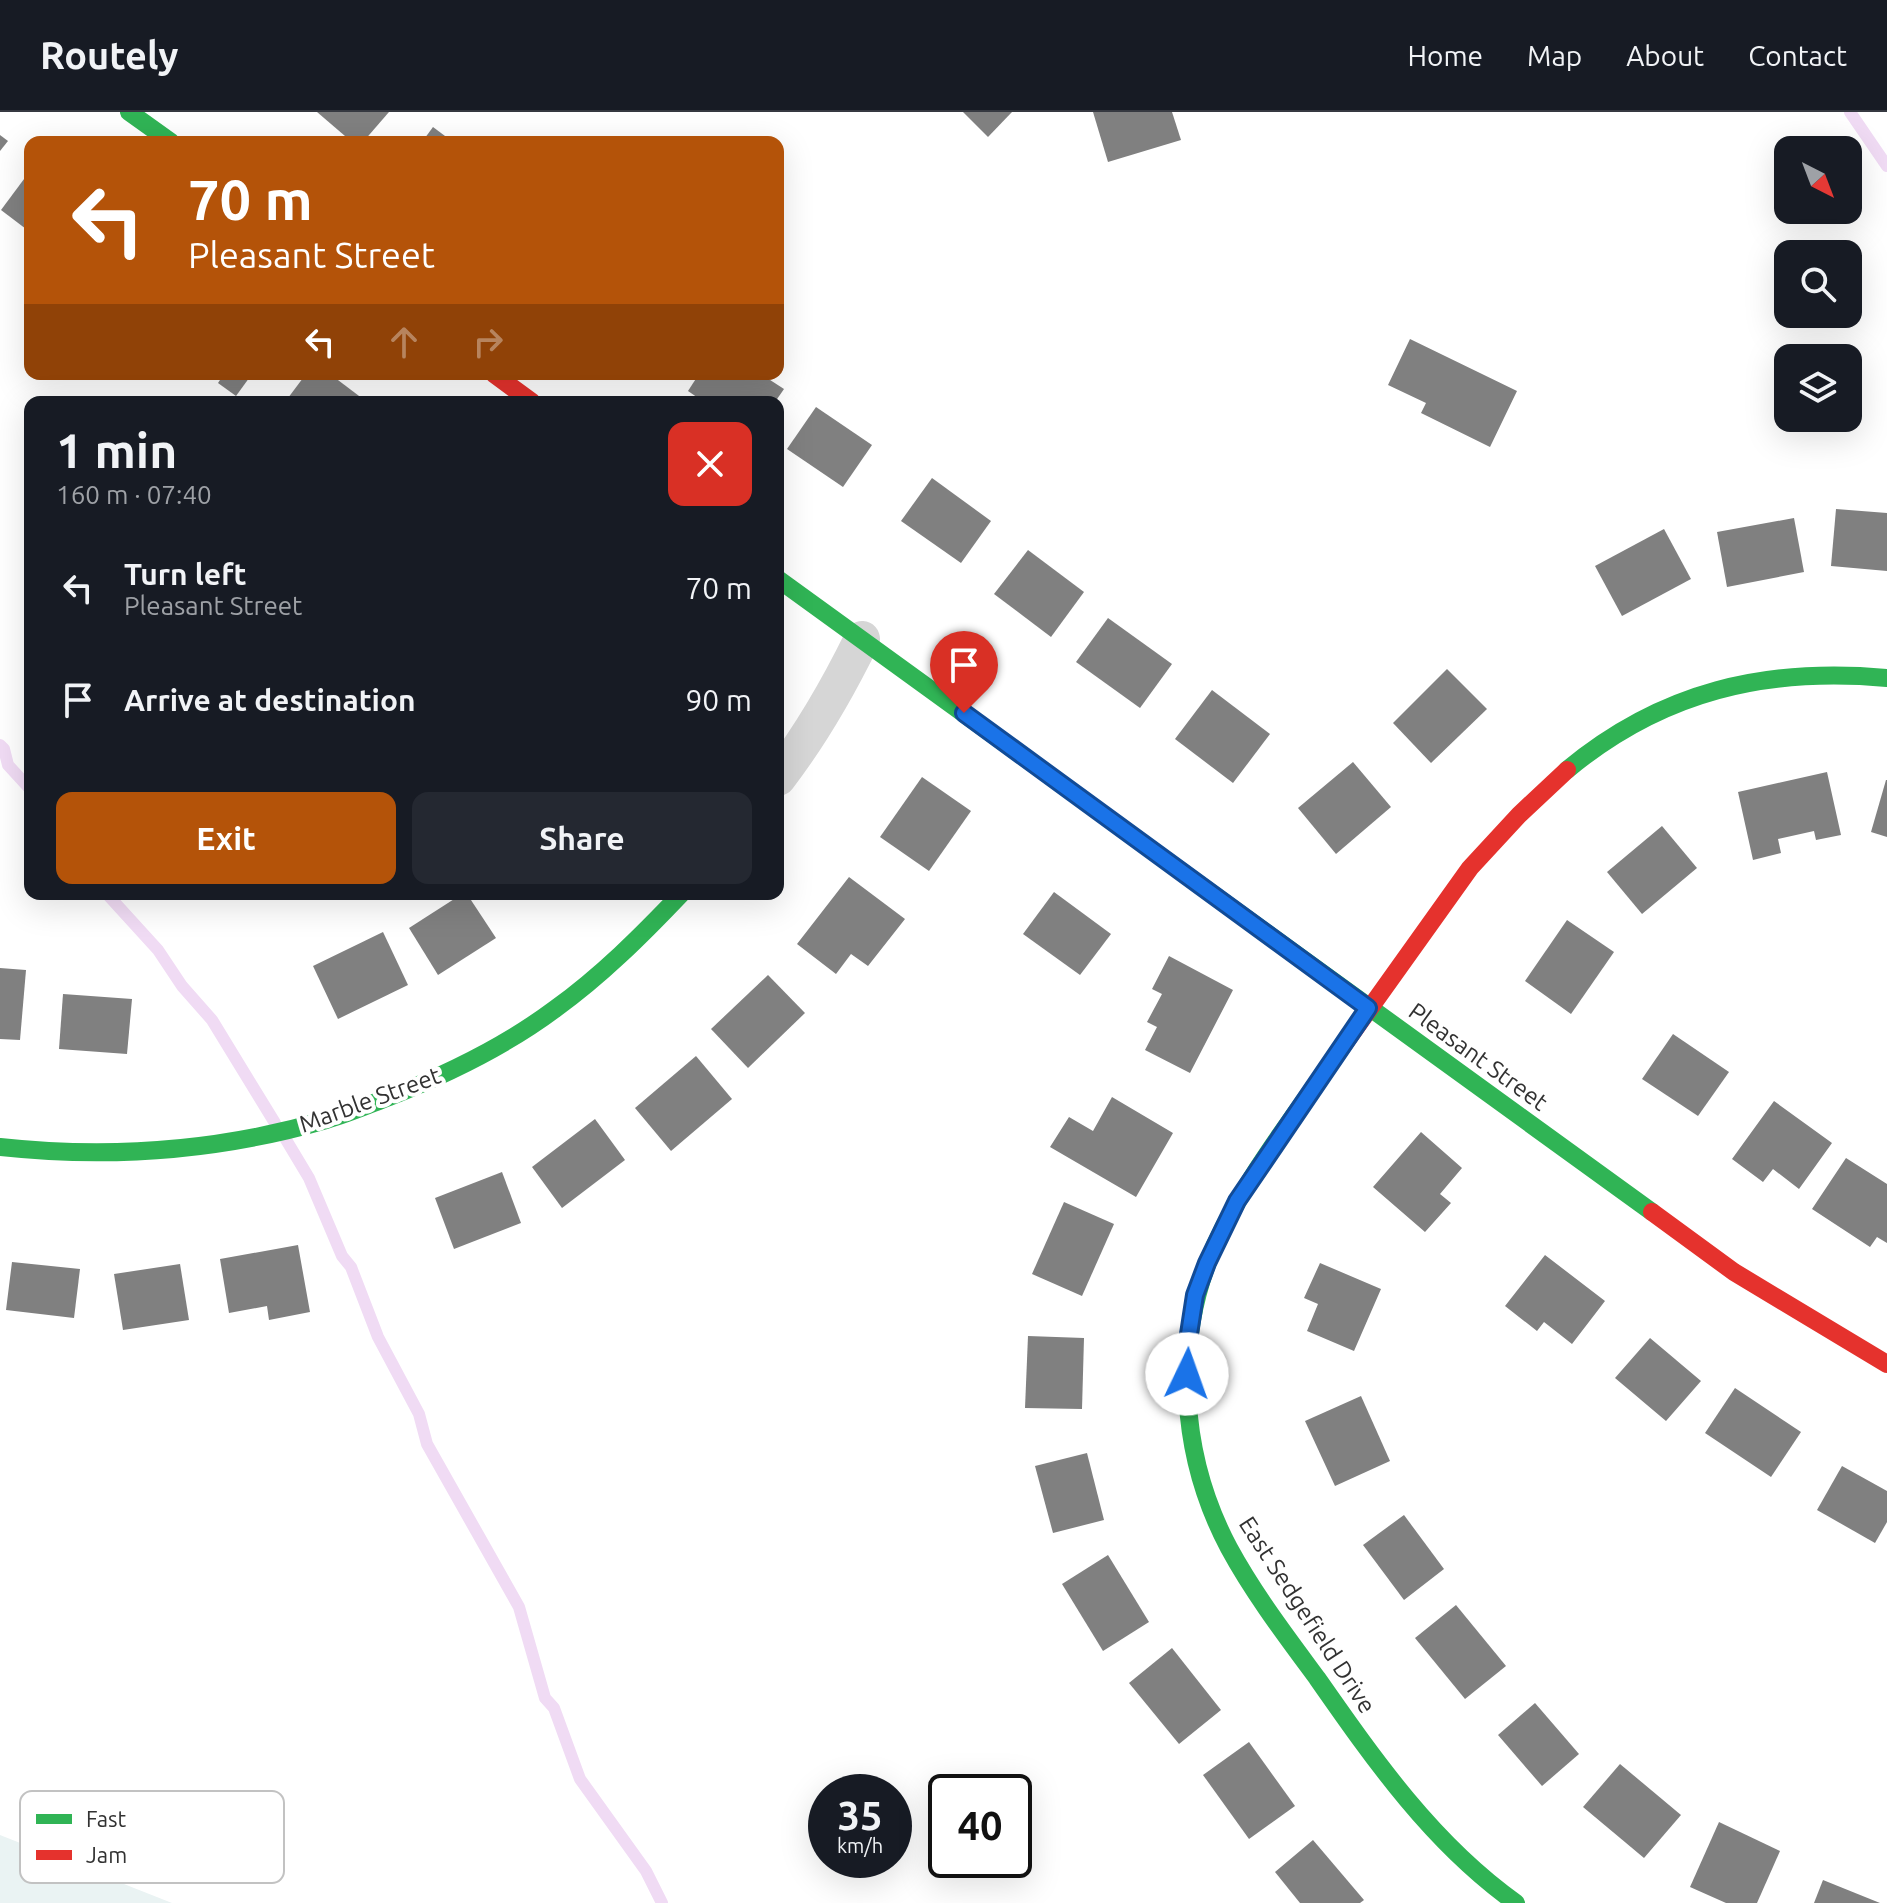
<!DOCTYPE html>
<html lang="en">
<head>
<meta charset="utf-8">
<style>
	body { margin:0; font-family:Ubuntu,sans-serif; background:#242831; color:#f1f3f6; height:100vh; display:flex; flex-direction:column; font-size:30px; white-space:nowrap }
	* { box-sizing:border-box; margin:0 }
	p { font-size:26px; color:#9ea1a6 }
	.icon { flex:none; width:44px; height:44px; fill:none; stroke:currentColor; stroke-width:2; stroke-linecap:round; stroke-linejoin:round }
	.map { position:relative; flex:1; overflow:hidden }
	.panel { position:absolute; left:24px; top:284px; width:760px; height:504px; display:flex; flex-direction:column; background:#171b24; border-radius:16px; box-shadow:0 8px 32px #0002 }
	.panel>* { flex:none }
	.banner { position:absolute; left:24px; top:24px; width:760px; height:244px; border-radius:16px; box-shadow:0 8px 32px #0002; background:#b45309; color:#fff; overflow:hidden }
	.needle { width:52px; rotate:138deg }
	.buttons { position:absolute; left:1774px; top:24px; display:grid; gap:16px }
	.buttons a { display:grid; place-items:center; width:88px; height:88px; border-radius:16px; background:#171b24; box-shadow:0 8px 32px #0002; font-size:40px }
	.speed { position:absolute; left:808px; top:1662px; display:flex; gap:16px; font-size:40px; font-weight:700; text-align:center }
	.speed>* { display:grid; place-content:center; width:104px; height:104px; border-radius:50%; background:#171b24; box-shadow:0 8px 32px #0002; line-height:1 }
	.speed small { font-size:20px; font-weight:400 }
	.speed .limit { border:4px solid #111; border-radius:12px; background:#fff; color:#111 }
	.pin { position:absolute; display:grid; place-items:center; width:68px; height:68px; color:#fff; margin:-82px -34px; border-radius:50% 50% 50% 0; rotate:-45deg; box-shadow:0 0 8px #0007 }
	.pin .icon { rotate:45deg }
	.me { position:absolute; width:88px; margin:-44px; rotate:3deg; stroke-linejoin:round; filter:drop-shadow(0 0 6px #0008) }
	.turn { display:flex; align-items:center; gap:28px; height:168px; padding:0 32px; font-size:36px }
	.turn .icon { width:104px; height:104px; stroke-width:2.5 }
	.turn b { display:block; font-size:56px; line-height:68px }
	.lanes { display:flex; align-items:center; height:76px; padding:0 32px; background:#0003; justify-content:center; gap:40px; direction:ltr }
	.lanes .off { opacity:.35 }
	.round { display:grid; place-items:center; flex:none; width:84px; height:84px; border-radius:16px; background:#242831 }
	.head { display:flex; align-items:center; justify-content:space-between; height:136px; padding:0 32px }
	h1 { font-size:48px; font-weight:600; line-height:60px }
	.cta { display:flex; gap:16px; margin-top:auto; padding:16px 32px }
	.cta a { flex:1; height:92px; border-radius:16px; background:#b45309; color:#fff; font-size:32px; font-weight:600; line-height:92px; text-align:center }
	.cta a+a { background:#242831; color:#f1f3f6 }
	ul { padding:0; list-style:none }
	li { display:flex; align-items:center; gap:24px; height:112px; padding:0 32px }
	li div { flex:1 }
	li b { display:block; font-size:30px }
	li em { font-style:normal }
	header { display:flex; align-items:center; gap:48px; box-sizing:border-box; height:112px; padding:0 40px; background:#171b24; border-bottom:2px solid #363941 }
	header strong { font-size:38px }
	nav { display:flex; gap:44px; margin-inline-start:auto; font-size:28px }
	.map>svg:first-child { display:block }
	.green { fill:#eaf3f3 }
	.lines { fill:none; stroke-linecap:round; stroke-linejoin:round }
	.stream { stroke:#f0dbf4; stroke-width:12 }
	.building { fill:#808080 }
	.street { stroke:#d6d6d6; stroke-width:36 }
	.fast { stroke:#30b455; stroke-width:18 }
	.jam { stroke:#e5322d; stroke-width:18 }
	.route-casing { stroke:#114b97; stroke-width:20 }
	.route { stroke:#1a73e8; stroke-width:14 }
	.labels { text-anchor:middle; stroke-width:8; stroke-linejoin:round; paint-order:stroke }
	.street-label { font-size:24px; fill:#323232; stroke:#fff }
	.key { fill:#fff; stroke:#c2c2c2; stroke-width:2 }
	.key-label { font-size:22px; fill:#323232 }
</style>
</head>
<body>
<header>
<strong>Routely</strong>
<nav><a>Home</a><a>Map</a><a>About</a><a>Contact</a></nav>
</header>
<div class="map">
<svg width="1887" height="1791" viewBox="0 0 1887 1791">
	<rect width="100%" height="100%" fill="#fff"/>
	<path class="green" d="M0 1723 172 1791H0Z"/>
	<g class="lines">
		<g class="stream">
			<path d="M1850 0 1887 54"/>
			<path d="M0 633 4 637 8 653 30 677"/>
			<path d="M107 782 158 838 182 874 212 908 275 1011"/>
			<path d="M285 1026 309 1066 342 1144 351 1155 378 1225 419 1302 427 1332 519 1495 545 1586 554 1596 580 1667 646 1759 662 1791"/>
		</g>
	</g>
	<g class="building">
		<path d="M317 0H389L363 30H352Z"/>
		<path d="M963 0H1012L988 25Z"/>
		<path d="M1093 0H1172L1181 28 1108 50Z"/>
		<path d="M433 15 453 30H422Z"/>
		<path d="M0 23 8 29 0 39Z"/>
		<path d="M30 59V120L1 98Z"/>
		<path d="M1410 227 1517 279 1490 335 1421 301 1426 291 1388 273Z"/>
		<path d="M224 262H252L236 284 218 271Z"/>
		<path d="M306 262H330L367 290H285Z"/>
		<path d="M699 262H761L784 277 775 290H704L688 279Z"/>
		<path d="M816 295 872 333 843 375 787 337Z"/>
		<path d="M932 366 991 409 961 451 901 409Z"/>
		<path d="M1836 397 1887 401V459L1831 454Z"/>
		<path d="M1794 406 1804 460 1727 475 1717 420Z"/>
		<path d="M1664 417 1691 467 1622 504 1595 454Z"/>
		<path d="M1028 438 1084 480 1051 525 994 482Z"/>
		<path d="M1108 506 1172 552 1140 596 1076 550Z"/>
		<path d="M1447 557 1487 597 1431 651 1393 611Z"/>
		<path d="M1212 578 1270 622 1233 671 1175 627Z"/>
		<path d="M1353 650 1391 695 1336 742 1298 696Z"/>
		<path d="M1827 660 1841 723 1816 728 1814 719 1778 727 1781 741 1753 748 1738 680Z"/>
		<path d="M922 665 971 699 929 759 880 725Z"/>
		<path d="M1886 668H1887V725L1871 720Z"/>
		<path d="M1662 714 1697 756 1642 802 1607 760Z"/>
		<path d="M849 765 905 807 868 854 851 842 836 862 797 832Z"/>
		<path d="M1054 780 1111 822 1080 863 1023 822Z"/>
		<path d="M462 782H467L496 826 438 863 409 816Z"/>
		<path d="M1567 808 1614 840 1571 902 1525 869Z"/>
		<path d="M383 820 408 873 338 907 313 854Z"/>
		<path d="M1169 844 1233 878 1190 961 1145 938 1157 915 1147 910 1162 882 1152 877Z"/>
		<path d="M0 856 26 858 20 928 0 927Z"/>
		<path d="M768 863 805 901 748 956 711 917Z"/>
		<path d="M63 882 132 887 127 942 59 937Z"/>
		<path d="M1673 922 1729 960 1698 1004 1642 967Z"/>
		<path d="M696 944 732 987 671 1039 635 996Z"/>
		<path d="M1112 985 1173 1021 1136 1085 1050 1035 1069 1005 1093 1019Z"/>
		<path d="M1774 989 1832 1031 1799 1077 1773 1057 1763 1070 1732 1047Z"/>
		<path d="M595 1007 625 1048 562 1096 532 1055Z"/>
		<path d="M1421 1020 1462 1056 1440 1082 1451 1091 1425 1120 1373 1075Z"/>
		<path d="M1846 1046 1887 1072V1131L1877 1125 1870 1135 1812 1097Z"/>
		<path d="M502 1060 521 1111 454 1137 435 1086Z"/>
		<path d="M1064 1090 1114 1112 1082 1184 1032 1162Z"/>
		<path d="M298 1133 310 1200 269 1208 267 1194 229 1201 220 1147Z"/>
		<path d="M1545 1143 1605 1189 1572 1232 1544 1210 1537 1219 1505 1194Z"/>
		<path d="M12 1150 80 1157 74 1206 6 1198Z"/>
		<path d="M1320 1151 1381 1177 1354 1239 1307 1219 1318 1192 1304 1186Z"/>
		<path d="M180 1152 189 1208 123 1218 114 1162Z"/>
		<path d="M1028 1224 1084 1226 1082 1297 1025 1296Z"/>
		<path d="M1650 1226 1701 1269 1666 1309 1615 1266Z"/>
		<path d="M1735 1276 1801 1320 1771 1365 1705 1321Z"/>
		<path d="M1361 1284 1390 1349 1335 1374 1305 1309Z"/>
		<path d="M1087 1341 1104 1408 1053 1421 1035 1354Z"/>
		<path d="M1842 1354 1887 1379V1410L1875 1431 1817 1398Z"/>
		<path d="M1404 1403 1444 1457 1404 1488 1363 1433Z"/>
		<path d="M1108 1443 1149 1510 1103 1539 1062 1472Z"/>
		<path d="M1456 1493 1506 1554 1465 1587 1415 1526Z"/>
		<path d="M1172 1536 1221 1598 1179 1632 1129 1571Z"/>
		<path d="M1535 1591 1579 1642 1542 1674 1498 1623Z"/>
		<path d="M1249 1630 1295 1694 1249 1727 1203 1663Z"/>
		<path d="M1620 1652 1681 1703 1644 1746 1583 1695Z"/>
		<path d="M1719 1710 1780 1739 1757 1791H1726L1690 1775Z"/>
		<path d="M1313 1728 1364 1788 1360 1791H1300L1275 1760Z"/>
		<path d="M1823 1768 1880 1791H1814Z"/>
	</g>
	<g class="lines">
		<path class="street" d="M778 666C811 623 838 576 862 527"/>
		<g class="fast">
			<path d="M129 0 171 30"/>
			<path d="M778 467 1652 1100"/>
			<path d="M1567 658C1662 579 1766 555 1887 566"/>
			<path d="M1335 945C1293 1006 1246 1065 1215 1133 1172 1229 1180 1344 1229 1436 1254 1482 1286 1524 1317 1566 1375 1649 1433 1732 1516 1791"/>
			<path d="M0 1035C110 1047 219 1039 326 1008 347 1002 368 993 389 985 448 962 504 935 555 897 601 864 642 823 681 782"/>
		</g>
		<g class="jam">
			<path d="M494 262 532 290"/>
			<path d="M1335 945 1470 756 1519 703 1567 658"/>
			<path d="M1652 1100 1734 1160 1887 1252"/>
		</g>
	</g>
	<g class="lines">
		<g class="route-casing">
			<path id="route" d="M964 601 1368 896 1237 1089 1207 1151 1195 1183 1187 1235V1262"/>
		</g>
		<use href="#route" class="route"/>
	</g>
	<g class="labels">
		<g class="street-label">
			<text transform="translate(1478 945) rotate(36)" y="8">Pleasant Street</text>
			<text transform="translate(370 988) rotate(-20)" y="8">Marble Street</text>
			<text transform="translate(1307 1503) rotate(57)" y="8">East Sedgefield Drive</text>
		</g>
	</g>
	<rect x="20" y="1679" width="264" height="92" rx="12" class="key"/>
	<rect x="36" y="1702" width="36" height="10" fill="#30b455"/>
	<rect x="36" y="1738" width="36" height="10" fill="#e5322d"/>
	<g class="key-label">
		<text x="86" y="1715">Fast</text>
		<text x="86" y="1751">Jam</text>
	</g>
</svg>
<div class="buttons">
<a><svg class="needle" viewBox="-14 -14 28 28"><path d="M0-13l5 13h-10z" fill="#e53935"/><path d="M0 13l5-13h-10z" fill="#9ea1a6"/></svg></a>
<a><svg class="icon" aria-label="search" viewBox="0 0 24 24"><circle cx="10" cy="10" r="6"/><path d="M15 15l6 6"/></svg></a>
<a><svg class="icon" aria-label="layers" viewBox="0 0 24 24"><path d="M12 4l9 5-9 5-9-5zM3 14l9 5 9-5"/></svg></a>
</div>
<div class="speed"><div>35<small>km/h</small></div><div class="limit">40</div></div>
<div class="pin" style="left:964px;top:601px;background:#d93025"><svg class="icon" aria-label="arrive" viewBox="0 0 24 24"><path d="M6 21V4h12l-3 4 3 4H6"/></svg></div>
<svg class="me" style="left:1187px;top:1262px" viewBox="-20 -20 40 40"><circle r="19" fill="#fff"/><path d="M0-13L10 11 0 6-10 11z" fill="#1a73e8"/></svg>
<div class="banner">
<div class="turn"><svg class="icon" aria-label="left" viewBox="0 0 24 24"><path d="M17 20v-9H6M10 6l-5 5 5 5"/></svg><div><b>70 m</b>Pleasant Street</div></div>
<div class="lanes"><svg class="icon" aria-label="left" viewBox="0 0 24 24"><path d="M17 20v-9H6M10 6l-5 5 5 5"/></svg><svg class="icon off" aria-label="ahead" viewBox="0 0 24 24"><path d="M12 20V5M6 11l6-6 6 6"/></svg><svg class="icon off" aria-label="right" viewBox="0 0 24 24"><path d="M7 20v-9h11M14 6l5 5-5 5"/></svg></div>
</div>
<section class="panel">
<div class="head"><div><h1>1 min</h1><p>160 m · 07:40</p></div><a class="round" style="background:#d93025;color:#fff"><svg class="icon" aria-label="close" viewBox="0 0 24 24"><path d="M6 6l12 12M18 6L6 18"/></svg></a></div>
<ul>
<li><svg class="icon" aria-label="left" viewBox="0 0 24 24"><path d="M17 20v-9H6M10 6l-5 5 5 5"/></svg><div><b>Turn left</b><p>Pleasant Street</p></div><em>70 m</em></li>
<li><svg class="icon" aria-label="arrive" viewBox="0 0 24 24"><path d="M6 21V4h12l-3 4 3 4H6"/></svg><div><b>Arrive at destination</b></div><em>90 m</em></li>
</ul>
<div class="cta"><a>Exit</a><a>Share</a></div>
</section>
</div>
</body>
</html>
